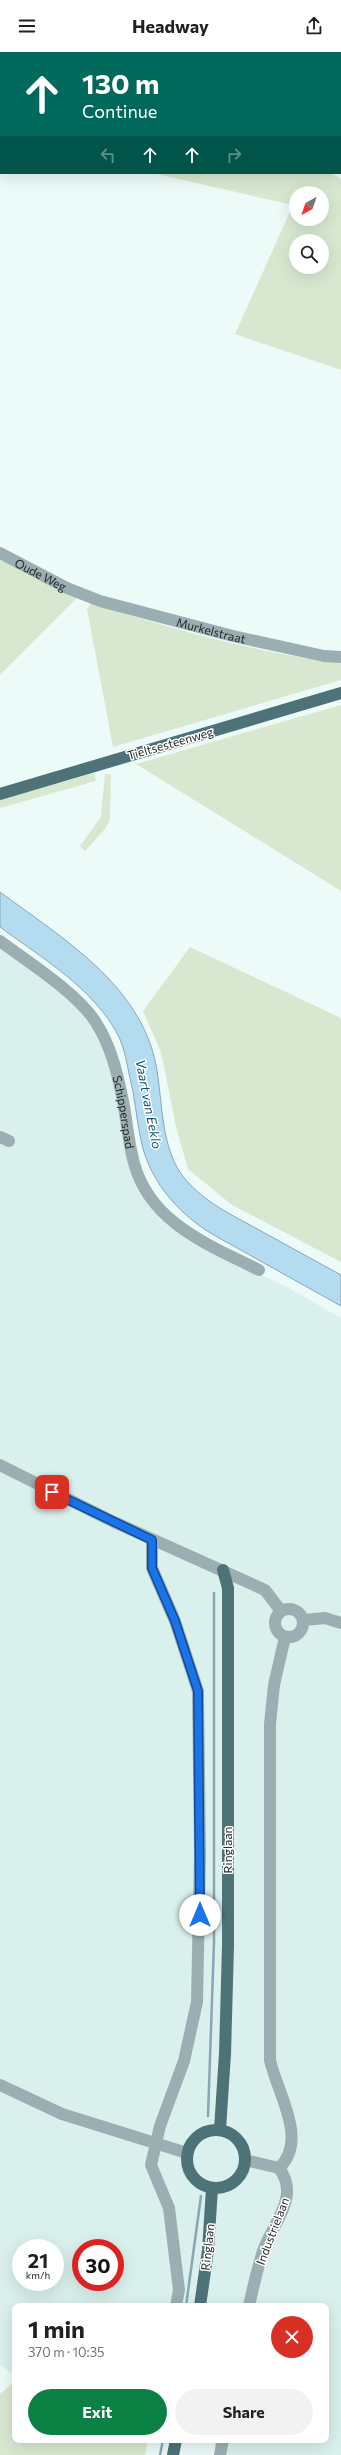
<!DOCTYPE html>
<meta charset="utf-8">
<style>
body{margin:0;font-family:Commissioner,sans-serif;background:#f2f2f2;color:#202124;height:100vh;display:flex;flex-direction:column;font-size:15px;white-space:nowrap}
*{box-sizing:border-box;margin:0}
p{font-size:13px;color:#757577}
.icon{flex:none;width:22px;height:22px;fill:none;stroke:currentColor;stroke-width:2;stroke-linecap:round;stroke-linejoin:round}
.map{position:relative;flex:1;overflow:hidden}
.side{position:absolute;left:12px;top:2251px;width:317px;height:140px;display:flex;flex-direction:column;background:#fff;border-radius:8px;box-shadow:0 4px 16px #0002}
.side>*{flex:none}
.guide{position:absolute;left:0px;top:0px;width:341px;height:122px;box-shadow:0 4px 16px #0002;background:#00695c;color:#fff;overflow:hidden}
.needle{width:26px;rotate:220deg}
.tools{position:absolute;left:289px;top:134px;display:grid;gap:8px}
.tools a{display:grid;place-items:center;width:40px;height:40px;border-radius:50%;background:#fff;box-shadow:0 4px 16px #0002;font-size:20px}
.speed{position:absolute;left:12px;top:2187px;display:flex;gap:8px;font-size:20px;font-weight:700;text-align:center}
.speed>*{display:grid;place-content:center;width:52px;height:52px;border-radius:50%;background:#fff;box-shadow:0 4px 16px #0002;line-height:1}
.speed small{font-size:10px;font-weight:400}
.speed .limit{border:6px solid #d22;background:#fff;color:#111}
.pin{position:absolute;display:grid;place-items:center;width:34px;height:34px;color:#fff;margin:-17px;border-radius:8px;box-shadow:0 2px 6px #0006}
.me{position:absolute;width:44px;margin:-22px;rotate:0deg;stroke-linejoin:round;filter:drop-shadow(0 0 3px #0008)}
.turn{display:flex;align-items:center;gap:14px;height:84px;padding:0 16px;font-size:18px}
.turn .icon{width:52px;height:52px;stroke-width:2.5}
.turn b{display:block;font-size:28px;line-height:34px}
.lanes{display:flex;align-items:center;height:38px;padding:0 16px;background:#0003;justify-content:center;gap:20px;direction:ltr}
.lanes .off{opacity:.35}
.round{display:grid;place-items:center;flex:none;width:42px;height:42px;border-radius:21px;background:#f2f2f2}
.summary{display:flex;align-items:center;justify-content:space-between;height:68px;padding:0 16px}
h1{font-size:24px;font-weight:700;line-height:30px}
.button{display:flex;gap:8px;margin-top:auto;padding:8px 16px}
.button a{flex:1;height:46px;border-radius:24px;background:#0b8043;color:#fff;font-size:16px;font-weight:700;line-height:46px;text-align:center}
.button a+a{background:#f2f2f2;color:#202124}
header{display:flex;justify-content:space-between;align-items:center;height:52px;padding:0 16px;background:#fff;font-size:18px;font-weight:700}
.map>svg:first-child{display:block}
</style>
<header><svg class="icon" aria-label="menu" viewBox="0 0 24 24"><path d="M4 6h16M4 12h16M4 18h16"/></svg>Headway<svg class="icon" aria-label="share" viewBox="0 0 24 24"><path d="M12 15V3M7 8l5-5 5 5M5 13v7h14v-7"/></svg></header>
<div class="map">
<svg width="341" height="2403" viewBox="0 0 341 2403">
<rect width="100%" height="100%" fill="#ecfbf8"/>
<path fill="#d9f0ec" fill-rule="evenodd" d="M0,893L74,951L88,966L105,999L147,1148L165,1171L194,1191L289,1236L341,1266V2403H223L214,2394L215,2388H326V2254H15V2323L0,2313ZM21,2196H55V2230H21ZM81,2196H115V2230H81Z"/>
<g fill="#d8e8d0" fill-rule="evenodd">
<path d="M152,121H329L341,126V318L235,282L293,153ZM296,141H322V167H296ZM296,189H322V215H296Z"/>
<path d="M0,508L77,546L0,623Z"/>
<path d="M91,551C172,577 257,601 341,611V628L113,695L87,557Z"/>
<path d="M341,653V839L136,712Z"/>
<path d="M94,721L96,729L0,756V748Z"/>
<path d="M105,722H111L110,767L105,777L85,799L80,794L101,765Z"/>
<path d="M190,895L341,966V1210L232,1153L188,1117L176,1075L161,1000L143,959Z"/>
<path d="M15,2329V2388H148L145,2403H0V2342Z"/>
</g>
<path fill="#b4dcf1" stroke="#89a6b5" d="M0,840C62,886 140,932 156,1013C163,1049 160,1097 185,1127C205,1151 234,1164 261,1179C288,1194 314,1208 341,1223V1254L212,1182C176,1160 147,1126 140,1083C136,1064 135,1045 130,1026C127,1013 125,998 119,985C95,937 42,906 0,875Z"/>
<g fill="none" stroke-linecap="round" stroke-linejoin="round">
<g stroke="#89a6b5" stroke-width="2.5">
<path d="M208,2064L214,1890V1541"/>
<path d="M186,2254L201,2144"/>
<path d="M160,2403L163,2388"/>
</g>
<g stroke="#9bafb2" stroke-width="12">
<path id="s1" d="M0,501L67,536L100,549L233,584L324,604L341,605"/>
<path id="s2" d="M0,889C28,910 76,940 95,969C112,995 118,1024 124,1054C127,1073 129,1093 134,1111C150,1171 209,1193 259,1218"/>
<path d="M0,1085L9,1089"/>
<path d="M0,1413L114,1470L265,1538L281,1559"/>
<path d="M152,1488V1516L175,1569L198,1639L200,1803L197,1950L184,2009L160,2074L151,2113L169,2156L179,2238L176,2254"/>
<circle cx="289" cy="1571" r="14"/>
<path d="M304,1568L325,1566L341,1571"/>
<path d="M0,2033L62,2062L187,2101"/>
<path d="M245,2108L279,2116C301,2145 272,2172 263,2199C257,2217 253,2236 249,2254"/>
<path d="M279,2116C309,2088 277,2041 270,2008V1672L274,1633L285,1585"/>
<path d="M220,2403L223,2388"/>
</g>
<g stroke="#4d7378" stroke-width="12">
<path d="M0,742L341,641"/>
<path d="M220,2077L225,2002L228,1894V1536L223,1518"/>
<circle cx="216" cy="2107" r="29"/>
<path d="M200,2254L208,2198L212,2136"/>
<path d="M173,2403L176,2388"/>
</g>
</g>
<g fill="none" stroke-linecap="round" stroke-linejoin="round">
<g stroke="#114b97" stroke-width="10">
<path id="route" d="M52,1440L152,1488V1516L175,1569L198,1639L200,1863"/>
</g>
<use href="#route" stroke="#1a73e8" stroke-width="7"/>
</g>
<g text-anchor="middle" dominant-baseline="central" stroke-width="3" stroke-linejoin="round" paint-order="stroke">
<g font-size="12" fill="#242928" stroke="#fff">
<text stroke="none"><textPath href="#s1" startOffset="46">Oude Weg</textPath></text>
<text stroke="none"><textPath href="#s1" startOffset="226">Murkelstraat</textPath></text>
<text transform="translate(170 691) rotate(-16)">Tieltsesteenweg</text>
<text stroke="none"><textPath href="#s2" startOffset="221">Schipperspad</textPath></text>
<text transform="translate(227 1798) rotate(-90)">Ringlaan</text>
<text transform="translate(272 2179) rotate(-69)">Industrielaan</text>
<text transform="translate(207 2195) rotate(-84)">Ringlaan</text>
</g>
<g font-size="13" font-style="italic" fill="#095470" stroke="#fff">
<text transform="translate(149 1052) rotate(79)">Vaart van Eeklo</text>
</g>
</g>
</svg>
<div class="tools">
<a><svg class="needle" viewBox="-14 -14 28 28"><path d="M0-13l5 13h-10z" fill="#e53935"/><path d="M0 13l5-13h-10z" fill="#757577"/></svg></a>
<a><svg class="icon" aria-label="search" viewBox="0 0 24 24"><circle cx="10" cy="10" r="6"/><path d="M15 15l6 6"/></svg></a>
</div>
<div class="speed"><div>21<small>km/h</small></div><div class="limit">30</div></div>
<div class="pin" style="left:52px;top:1440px;background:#d93025"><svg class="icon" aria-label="arrive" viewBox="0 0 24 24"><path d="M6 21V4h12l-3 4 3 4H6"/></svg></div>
<svg class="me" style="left:200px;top:1863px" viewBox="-20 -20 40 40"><circle r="19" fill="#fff"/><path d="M0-13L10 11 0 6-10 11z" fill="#1a73e8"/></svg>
<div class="guide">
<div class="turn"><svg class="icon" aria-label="ahead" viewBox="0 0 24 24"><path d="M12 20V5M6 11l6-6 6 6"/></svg><div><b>130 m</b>Continue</div></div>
<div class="lanes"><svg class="icon off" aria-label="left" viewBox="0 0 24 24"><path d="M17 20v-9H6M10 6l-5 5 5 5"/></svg><svg class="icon" aria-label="ahead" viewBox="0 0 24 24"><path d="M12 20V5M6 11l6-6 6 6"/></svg><svg class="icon" aria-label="ahead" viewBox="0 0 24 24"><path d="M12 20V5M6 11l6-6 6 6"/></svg><svg class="icon off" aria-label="right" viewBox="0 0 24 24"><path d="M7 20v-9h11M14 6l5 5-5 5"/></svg></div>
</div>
<section class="side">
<div class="summary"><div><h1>1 min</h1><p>370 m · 10:35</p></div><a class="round" style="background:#d93025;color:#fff"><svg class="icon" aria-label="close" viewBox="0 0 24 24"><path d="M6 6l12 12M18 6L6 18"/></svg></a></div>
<div class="button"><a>Exit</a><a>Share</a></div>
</section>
</div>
